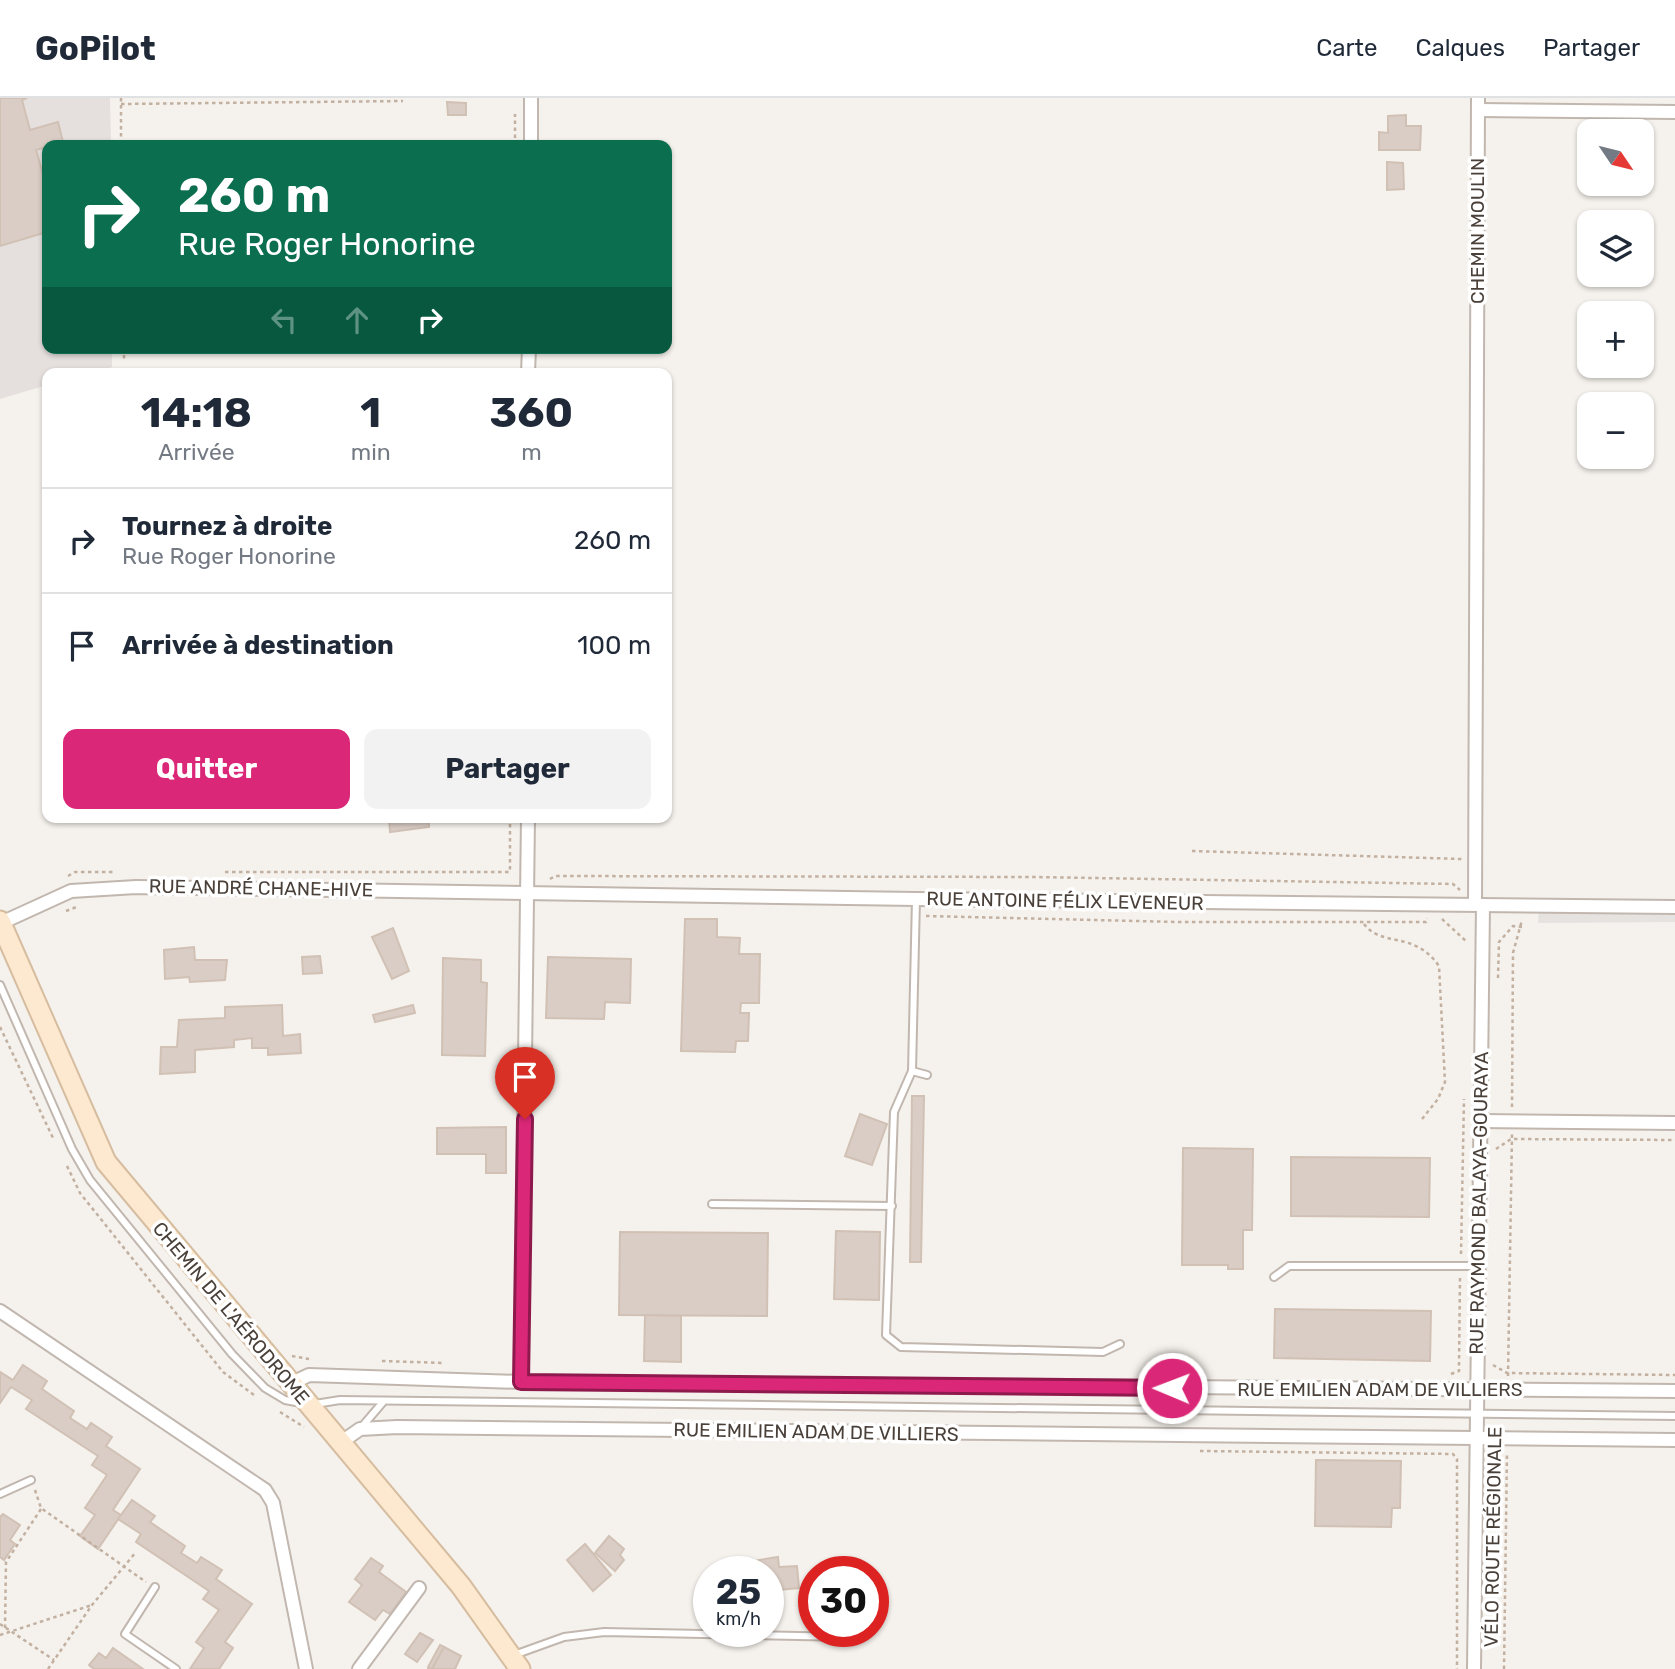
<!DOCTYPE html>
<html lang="fr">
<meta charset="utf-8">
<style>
body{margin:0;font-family:Rubik,sans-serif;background:#f2f2f3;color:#1f2937;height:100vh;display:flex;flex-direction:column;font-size:26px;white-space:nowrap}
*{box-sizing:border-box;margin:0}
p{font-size:23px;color:#747a83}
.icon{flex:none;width:38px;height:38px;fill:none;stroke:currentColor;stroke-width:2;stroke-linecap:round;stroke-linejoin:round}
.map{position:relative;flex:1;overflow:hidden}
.panel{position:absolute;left:42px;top:270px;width:630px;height:455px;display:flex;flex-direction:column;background:#fff;border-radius:14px;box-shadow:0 2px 5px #0004}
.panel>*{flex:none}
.top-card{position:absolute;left:42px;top:42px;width:630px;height:214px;border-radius:14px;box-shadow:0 2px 5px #0004;background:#0b6e4f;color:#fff;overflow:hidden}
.needle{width:46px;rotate:125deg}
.buttons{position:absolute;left:1577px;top:21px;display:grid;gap:14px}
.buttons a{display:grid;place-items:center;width:77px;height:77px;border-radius:14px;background:#fff;box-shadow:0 2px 5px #0004;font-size:35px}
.speed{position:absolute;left:693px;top:1458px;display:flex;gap:14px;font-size:35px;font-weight:700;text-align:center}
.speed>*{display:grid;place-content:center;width:91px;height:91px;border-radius:50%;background:#fff;box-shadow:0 2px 5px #0004;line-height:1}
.speed small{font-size:18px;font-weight:400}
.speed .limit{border:10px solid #d22;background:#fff;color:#111}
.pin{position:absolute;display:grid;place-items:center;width:60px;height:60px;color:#fff;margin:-72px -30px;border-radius:50% 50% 50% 0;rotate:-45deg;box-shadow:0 0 7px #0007}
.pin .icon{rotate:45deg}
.me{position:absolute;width:77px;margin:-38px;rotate:271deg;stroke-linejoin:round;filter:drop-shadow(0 0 5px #0008)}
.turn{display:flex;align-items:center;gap:24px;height:147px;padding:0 21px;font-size:32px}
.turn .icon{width:91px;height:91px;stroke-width:2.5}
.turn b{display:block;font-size:49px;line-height:60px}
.lanes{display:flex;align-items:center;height:66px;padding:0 21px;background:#0003;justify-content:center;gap:35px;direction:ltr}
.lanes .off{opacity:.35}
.eta{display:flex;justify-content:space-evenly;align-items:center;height:119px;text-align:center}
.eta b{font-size:42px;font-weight:700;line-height:49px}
.primary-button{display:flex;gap:14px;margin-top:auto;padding:14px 21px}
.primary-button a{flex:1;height:80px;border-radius:14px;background:#db2777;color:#fff;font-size:28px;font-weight:700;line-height:80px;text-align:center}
.primary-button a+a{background:#f2f2f3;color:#1f2937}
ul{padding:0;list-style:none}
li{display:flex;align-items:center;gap:21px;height:105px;padding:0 21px;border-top:2px solid #e0e1e3}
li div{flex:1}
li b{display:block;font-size:26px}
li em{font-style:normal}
header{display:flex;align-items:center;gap:42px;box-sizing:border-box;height:98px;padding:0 35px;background:#fff;border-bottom:2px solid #e0e1e3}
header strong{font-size:33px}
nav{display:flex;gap:38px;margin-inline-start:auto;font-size:24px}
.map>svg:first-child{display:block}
</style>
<header>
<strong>GoPilot</strong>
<nav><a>Carte</a><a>Calques</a><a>Partager</a></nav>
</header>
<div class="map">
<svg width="1675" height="1571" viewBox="0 0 1675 1571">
<rect width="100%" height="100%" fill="#f5f1ec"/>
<path fill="#e5e0dd" d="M0,0H110L111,47H47V250H112V269L92,275H47V287L0,301Z"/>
<path fill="#e5e2e0" d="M1539,808L1675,809V824L1538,825Z"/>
<g fill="#dacdc5" stroke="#d1c1b5" stroke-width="2">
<path d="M0,0H27L22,2L30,32L58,24L63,44L36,52L47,90V134L0,148Z"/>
<path d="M447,4L466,5V17H448Z"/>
<path d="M1406,17V28H1421L1420,52H1379V34L1388,35V18Z"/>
<path d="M1387,64L1403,65L1404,91L1387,92Z"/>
<path d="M389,719H428L429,729L390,734Z"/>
<path d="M685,821H717V839L740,840L739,856H760L759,905H741L740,915H749L748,943H736L735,954L681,953Z"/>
<path d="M393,830L409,873L392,881L372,839Z"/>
<path d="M194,849L195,862H227L225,882L190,884L189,879L165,881L164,852Z"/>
<path d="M320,858L322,875L303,876L302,859Z"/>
<path d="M548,859L631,861L630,905L605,904L604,921L546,920Z"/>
<path d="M443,860L481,862V884L487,885L485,958L442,957Z"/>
<path d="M282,907L283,938L300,936L301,955L268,957V950H252V940L234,942V949L195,952V974L160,976L161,949H177L179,922L225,920V909Z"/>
<path d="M413,907L415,915L375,924L373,917Z"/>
<path d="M912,998H924L921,1164H910Z"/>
<path d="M860,1016L887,1026L872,1067L845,1058Z"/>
<path d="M506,1029V1075H486V1056H437V1030Z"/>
<path d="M1183,1050L1253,1051L1252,1132H1243V1171H1228V1167H1182Z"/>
<path d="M1291,1059L1430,1060L1429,1119L1291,1118Z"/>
<path d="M836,1133L880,1134L879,1202L834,1201Z"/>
<path d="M620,1134L768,1135L767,1218L619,1217Z"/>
<path d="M1275,1211L1431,1213L1430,1263L1274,1260Z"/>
<path d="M645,1217L681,1218V1264L644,1263Z"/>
<path d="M23,1267L47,1283L42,1291L74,1313L70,1320L87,1331L91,1325L112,1339L106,1348L140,1371L113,1412L121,1417L98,1451L80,1438L95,1417L85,1410L107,1377L92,1367L98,1358L26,1311L32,1302L11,1289L0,1305V1274L13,1282Z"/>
<path d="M1316,1362L1401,1363L1400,1410H1392L1391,1429L1315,1428Z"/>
<path d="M132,1402L155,1418L150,1424L185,1448L181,1455L197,1465L201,1459L222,1472L216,1481L252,1506L225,1544L233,1550L219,1571H190L204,1550L196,1544L219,1512L203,1501L209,1493L136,1444L141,1436L118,1421Z"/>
<path d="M3,1416L20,1427L10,1442L15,1446L4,1462L0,1459V1419Z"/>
<path d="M609,1438L624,1451L620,1457L624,1462L615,1473L595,1455Z"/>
<path d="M585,1446L611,1477L593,1493L567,1462Z"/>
<path d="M778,1459L779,1469L797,1468L799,1490L768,1493V1474H755L753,1463Z"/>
<path d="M371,1460L383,1468L379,1474L406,1494L390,1516L383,1512L375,1522L349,1504L362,1487L355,1481Z"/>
<path d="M420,1535L433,1542L417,1564L405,1556Z"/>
<path d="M440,1547L444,1549L432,1571L428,1569Z"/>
<path d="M444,1549L461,1558L455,1571H427H432Z"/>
<path d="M113,1550L143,1571H94L89,1567L99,1555L106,1560Z"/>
</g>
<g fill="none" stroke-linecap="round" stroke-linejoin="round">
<g stroke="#c1b7af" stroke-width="10">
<g id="lane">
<path d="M0,887L72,1051L90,1082L232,1256L265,1290L285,1302L301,1305"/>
<path d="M912,973L916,801"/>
<path d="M927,977L912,973L894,1014L886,1237L901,1249L1103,1254L1120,1246"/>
<path d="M712,1106L892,1108"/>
<path d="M1274,1179L1289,1168H1477"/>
<path d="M315,1306L340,1302L1675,1318"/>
<path d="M360,1331L383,1304"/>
<path d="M0,1396L31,1382"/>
<path d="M155,1489L125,1536L176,1571"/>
<path d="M514,1557L564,1539L604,1534L846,1539"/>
</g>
</g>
<g stroke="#c1b7af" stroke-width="16">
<g id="street">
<path d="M1478,12L1675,14"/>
<path d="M531,47V0"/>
<path d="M528,275L529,250"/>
<path d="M1475,806L1478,0"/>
<path d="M1,825L71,793L136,789L916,801L1675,809"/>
<path d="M1481,1023L1675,1025"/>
<path d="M0,1213L265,1392L273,1405L306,1571"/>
<path d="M521,1284L528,719"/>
<path d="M290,1286L309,1277L521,1284L1675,1293"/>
<path d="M340,1345L360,1331L397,1329L1675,1342"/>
<path d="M359,1571L419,1490"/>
<path d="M1474,1571L1483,807"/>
</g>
</g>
<g stroke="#d6bda0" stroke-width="23">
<path id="secondary" d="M0,823L106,1064L461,1488L520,1571"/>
</g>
<g stroke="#c2b0a0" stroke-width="2.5" stroke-dasharray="3.5 3.5" stroke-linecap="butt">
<path d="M121,0V47"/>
<path d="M121,6L403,3"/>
<path d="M515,47V16"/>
<path d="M124,250V264"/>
<path d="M510,719V772"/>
<path d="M1192,753L1462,761"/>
<path d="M225,774H510"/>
<path d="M68,778L75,774H113"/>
<path d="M550,781L555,778L1034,779L1453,786L1460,792"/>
<path d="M66,813L79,808"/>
<path d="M926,818L1178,824H1426L1427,820"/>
<path d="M1442,821L1467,844"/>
<path d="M1364,826C1382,850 1414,832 1439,868L1445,984L1438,1001L1422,1021"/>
<path d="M1498,880L1499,844L1513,828L1522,829"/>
<path d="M0,929L53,1040"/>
<path d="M1512,1009L1513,855L1522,822"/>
<path d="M1496,1051L1511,1041L1675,1042"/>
<path d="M67,1068L80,1095L223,1274L254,1297"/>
<path d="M1461,1156L1464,1001"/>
<path d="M292,1258L309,1261"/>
<path d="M382,1263L445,1265"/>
<path d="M1493,1267L1507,1275L1675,1277"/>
<path d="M1451,1276L1459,1273V1267L1460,1180"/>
<path d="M1508,1278L1512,1036"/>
<path d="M280,1314L304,1329"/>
<path d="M1200,1353L1453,1356L1457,1361V1571"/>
<path d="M35,1392L41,1410L146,1484"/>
<path d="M0,1526L54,1562"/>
<path d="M5,1530L6,1464L41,1411"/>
<path d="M0,1537L92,1507"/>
<path d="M48,1571L92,1507L136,1454"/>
<path d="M1504,1571L1507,1354"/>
</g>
<use href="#lane" stroke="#fff" stroke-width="6"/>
<use href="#street" stroke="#fff" stroke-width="12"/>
<use href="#secondary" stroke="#fde9cf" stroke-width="19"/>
</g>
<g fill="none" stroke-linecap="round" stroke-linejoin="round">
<g stroke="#8e194d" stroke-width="18">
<path id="route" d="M525,1021L521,1284L1172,1290"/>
</g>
<use href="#route" stroke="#db2777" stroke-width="12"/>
</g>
<g text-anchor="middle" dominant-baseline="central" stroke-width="7" stroke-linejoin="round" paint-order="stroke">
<g font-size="19" fill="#4a403a" stroke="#fff">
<text transform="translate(1477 133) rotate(-90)">CHEMIN MOULIN</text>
<text transform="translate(261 790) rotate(1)">RUE ANDRÉ CHANE-HIVE</text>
<text transform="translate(1065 803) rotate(1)">RUE ANTOINE FÉLIX LEVENEUR</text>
<text transform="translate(1479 1105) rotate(-89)">RUE RAYMOND BALAYA-GOURAYA</text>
<text transform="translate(231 1215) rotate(50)">CHEMIN DE L'AÉRODROME</text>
<text x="1380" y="1291">RUE EMILIEN ADAM DE VILLIERS</text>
<text transform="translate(816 1334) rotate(1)">RUE EMILIEN ADAM DE VILLIERS</text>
<text transform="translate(1493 1439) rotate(-89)">VÉLO ROUTE RÉGIONALE</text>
</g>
</g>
</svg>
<div class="buttons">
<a><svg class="needle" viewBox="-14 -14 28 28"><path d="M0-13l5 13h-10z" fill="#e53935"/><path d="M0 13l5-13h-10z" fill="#747a83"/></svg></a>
<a><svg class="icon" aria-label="layers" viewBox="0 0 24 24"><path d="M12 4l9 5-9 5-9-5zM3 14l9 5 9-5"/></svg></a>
<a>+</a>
<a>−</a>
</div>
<div class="speed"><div>25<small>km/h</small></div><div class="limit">30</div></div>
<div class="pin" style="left:525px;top:1021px;background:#d93025"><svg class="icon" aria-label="arrive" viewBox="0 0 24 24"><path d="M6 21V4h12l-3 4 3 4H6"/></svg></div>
<svg class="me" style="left:1172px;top:1290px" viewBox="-20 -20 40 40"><circle r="17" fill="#db2777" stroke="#fff" stroke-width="3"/><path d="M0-11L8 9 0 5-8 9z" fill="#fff"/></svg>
<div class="top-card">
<div class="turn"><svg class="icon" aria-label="right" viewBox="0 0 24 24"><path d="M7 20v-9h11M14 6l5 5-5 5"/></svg><div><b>260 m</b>Rue Roger Honorine</div></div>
<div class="lanes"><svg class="icon off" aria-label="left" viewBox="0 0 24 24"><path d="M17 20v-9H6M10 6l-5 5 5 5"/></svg><svg class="icon off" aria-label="ahead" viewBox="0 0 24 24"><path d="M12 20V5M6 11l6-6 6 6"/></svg><svg class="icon" aria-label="right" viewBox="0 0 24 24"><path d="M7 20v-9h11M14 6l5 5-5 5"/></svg></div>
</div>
<section class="panel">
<div class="eta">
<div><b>14:18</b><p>Arrivée</p></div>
<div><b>1</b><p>min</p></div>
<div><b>360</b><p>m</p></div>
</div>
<ul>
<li><svg class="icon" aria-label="right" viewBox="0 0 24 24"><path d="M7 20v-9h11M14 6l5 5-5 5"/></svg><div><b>Tournez à droite</b><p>Rue Roger Honorine</p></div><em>260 m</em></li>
<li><svg class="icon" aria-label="arrive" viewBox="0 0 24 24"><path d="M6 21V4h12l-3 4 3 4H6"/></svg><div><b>Arrivée à destination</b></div><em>100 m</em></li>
</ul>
<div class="primary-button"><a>Quitter</a><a>Partager</a></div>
</section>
</div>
